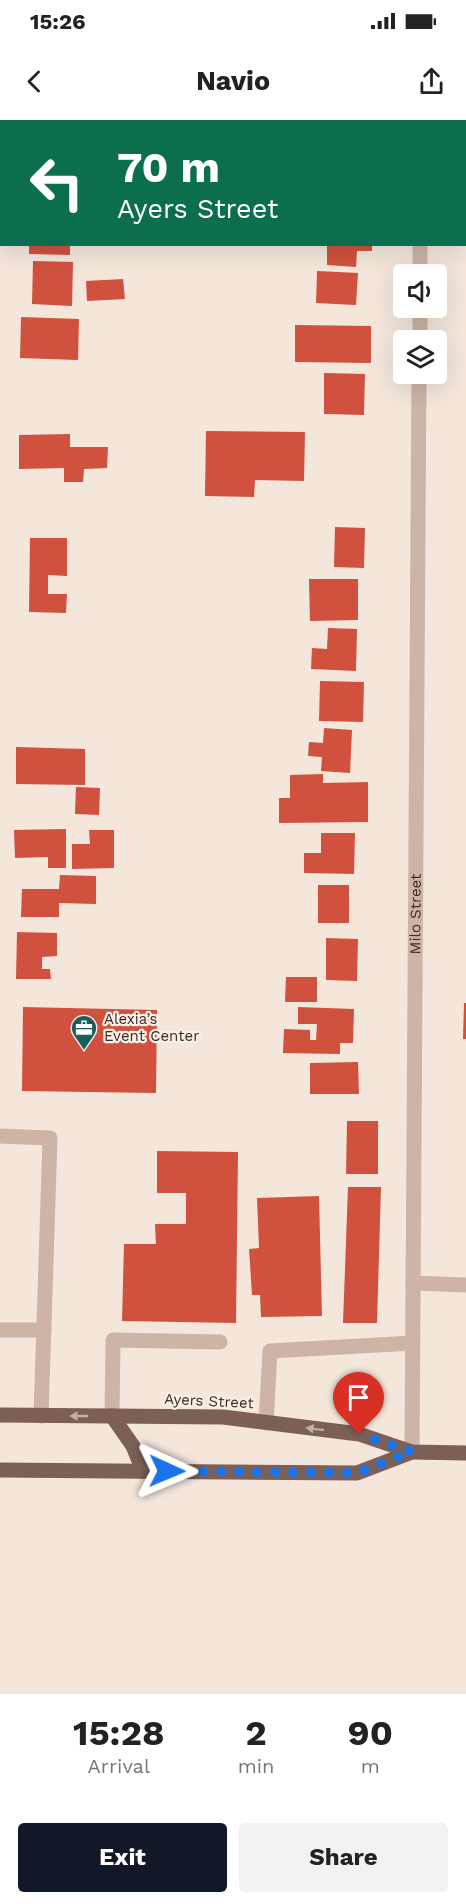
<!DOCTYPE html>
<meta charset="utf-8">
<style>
body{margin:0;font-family:"Work Sans",sans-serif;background:#f2f2f2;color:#222;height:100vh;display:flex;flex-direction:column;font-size:22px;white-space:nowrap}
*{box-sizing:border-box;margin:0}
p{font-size:20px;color:#767676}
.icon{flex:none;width:33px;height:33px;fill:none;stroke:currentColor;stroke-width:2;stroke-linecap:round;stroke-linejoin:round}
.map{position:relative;height:1574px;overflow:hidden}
.panel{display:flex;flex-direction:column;background:#fff;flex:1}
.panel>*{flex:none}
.guide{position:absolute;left:0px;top:0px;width:466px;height:126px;box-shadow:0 6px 24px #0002;background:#0b6e4f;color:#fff;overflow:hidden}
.tools{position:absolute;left:393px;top:144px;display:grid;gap:12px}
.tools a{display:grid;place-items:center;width:54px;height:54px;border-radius:6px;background:#fff;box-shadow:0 6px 24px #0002;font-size:30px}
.pin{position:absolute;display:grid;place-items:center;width:51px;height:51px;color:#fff;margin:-62px -26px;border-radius:50% 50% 50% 0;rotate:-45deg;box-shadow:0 0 6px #0007}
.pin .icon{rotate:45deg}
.me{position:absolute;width:66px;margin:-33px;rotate:91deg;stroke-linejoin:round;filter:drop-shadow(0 0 4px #0008)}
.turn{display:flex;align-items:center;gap:21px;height:126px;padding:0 18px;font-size:27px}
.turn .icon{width:78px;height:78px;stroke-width:2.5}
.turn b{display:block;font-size:42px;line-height:51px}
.eta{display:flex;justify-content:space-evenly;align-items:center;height:102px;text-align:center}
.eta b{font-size:36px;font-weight:700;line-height:42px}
.button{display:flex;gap:12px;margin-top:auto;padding:12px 18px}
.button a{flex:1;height:69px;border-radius:6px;background:#111827;color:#fff;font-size:24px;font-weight:700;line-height:69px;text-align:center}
.button a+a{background:#f2f2f2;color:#222}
.status{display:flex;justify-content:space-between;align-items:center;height:42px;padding:0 30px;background:#fff;direction:ltr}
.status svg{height:16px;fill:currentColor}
header{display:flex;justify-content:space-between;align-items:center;height:78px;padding:0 18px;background:#fff;font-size:27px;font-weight:700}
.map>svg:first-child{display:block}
</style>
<div class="status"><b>15:26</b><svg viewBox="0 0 49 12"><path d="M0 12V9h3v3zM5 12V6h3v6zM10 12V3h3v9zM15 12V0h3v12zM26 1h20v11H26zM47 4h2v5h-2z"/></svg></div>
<header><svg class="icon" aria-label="back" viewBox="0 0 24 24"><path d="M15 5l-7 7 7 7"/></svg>Navio<svg class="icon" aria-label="share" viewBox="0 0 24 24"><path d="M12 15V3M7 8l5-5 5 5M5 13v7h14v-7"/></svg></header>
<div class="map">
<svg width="466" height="1574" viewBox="0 0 466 1574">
<rect width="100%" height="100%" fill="#f4e6db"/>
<g fill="#cf513e">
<path d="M29,124H70V135L29,134Z"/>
<path d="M327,124H372V131H357L356,147L327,145Z"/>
<path d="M33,141L73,142L72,186L32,184Z"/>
<path d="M317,151L358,153L356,185L316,183Z"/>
<path d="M123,159L125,179L87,181L86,161Z"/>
<path d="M21,197L79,199L78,240L20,238Z"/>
<path d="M295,205L371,206V243L295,242Z"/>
<path d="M324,253L365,254L364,295L324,294Z"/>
<path d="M206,311L305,312L304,361L255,360L254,377L205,376Z"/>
<path d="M70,314V327H108L107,348L84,349L83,362H64V348L19,349V315Z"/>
<path d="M335,407L365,408L364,448L334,447Z"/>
<path d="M30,418H67V456L48,455V474H67L66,493L29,492Z"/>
<path d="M309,459H358V500L310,501Z"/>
<path d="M328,508L357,509L356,551L311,549L312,528L327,529Z"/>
<path d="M320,561L364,562L363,602L319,601Z"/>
<path d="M324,608L352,610L350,653L321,651L322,637L308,636L309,622L323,623Z"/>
<path d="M16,627L85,629V665L16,664Z"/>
<path d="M323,654V663L368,662V702L279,703V678H290V655Z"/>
<path d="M76,667L100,668L99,695L75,694Z"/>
<path d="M66,709V748H48V737L15,738L14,710Z"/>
<path d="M89,710H114V748L72,749V724H90Z"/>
<path d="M321,713H355L354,754L304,753V733H321Z"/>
<path d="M60,755L96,756V784L59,783V797H21L22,769H59Z"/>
<rect x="318" y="765" width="31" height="38"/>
<path d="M17,812L57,813V836L42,837V849H50L51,859H16Z"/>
<path d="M326,818L358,819L357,861L326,860Z"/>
<path d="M286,857H317V882H285Z"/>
<path d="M464,883H466V919H463Z"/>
<path d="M23,887L157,890L156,973L22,971Z"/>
<path d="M298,887L354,889L353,923H340V934L283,933L284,909L310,910V920H316L317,904H298Z"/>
<path d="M358,942L359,974H310V943Z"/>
<path d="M347,1001H378V1054H346Z"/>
<path d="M157,1031L238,1032L236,1203L122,1201L124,1124H156L155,1104H186V1073H157Z"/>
<path d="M348,1067H381L377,1203H343Z"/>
<path d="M319,1076L322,1196L261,1197L260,1175H252L249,1129L259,1128L257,1078Z"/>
</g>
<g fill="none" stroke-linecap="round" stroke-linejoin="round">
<g stroke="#cdb4a6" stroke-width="15">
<path d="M421,2V0"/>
<path d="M420,154V124"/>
<path d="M420,220V188"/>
<path d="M0,1016L50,1018L41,1296"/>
<path d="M413,1163L466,1165"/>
<path d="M0,1210H44"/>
<path d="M112,1296L113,1220L220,1222"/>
<path d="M266,1303L270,1231L413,1223"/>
<path id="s1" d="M412,1332L419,254"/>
</g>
<g stroke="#7c6057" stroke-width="15">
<path d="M0,1295L223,1297L359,1314L412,1332L466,1333"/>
<path d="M112,1296L133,1326L143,1351"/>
<path d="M0,1350L357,1353L412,1332"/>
</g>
</g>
<defs><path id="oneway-solid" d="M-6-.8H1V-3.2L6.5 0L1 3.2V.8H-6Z" transform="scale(1.5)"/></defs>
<g fill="#c2afa7">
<use href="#oneway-solid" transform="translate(79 1296) rotate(-180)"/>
<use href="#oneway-solid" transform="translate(315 1309) rotate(-173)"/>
</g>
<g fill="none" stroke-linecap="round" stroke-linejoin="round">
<path stroke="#1a73e8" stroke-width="10" stroke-dasharray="0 18" d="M167,1351L357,1353L412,1332L359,1314"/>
</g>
<defs>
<g id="office-pin" transform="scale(1.35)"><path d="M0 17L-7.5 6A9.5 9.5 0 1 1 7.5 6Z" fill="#195e5b" stroke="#fbf0e8"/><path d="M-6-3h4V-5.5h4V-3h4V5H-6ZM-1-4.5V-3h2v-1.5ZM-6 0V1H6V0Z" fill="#fff"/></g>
</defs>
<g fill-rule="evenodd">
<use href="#office-pin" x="84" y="908"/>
</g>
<g text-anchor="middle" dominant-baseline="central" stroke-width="4.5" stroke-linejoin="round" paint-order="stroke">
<g font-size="15" fill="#392b27" stroke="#fbf0e8">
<text stroke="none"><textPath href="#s1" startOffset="538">Milo Street</textPath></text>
<text transform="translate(209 1281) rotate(3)">Ayers Street</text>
</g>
<g font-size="15" fill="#392b27" stroke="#fbf0e8" text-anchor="start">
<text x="104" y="899">Alexia’s<tspan x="104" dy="17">Event Center</tspan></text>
</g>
</g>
</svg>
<div class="tools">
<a><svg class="icon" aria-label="sound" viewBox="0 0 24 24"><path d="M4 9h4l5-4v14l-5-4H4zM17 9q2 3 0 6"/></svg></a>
<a><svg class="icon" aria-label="layers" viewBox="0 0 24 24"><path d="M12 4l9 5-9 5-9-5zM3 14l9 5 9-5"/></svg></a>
</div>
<div class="pin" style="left:359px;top:1314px;background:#d93025"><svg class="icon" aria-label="arrive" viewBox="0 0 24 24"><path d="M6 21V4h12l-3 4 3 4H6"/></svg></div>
<svg class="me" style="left:167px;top:1351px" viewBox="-20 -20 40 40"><path d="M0-17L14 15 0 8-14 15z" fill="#1a73e8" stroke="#fff" stroke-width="4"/></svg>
<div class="guide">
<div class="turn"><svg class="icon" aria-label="left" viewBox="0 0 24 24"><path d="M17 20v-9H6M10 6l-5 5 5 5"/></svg><div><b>70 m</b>Ayers Street</div></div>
</div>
</div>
<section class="panel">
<div class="eta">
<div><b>15:28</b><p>Arrival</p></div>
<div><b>2</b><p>min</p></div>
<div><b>90</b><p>m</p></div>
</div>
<div class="button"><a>Exit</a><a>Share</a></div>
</section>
